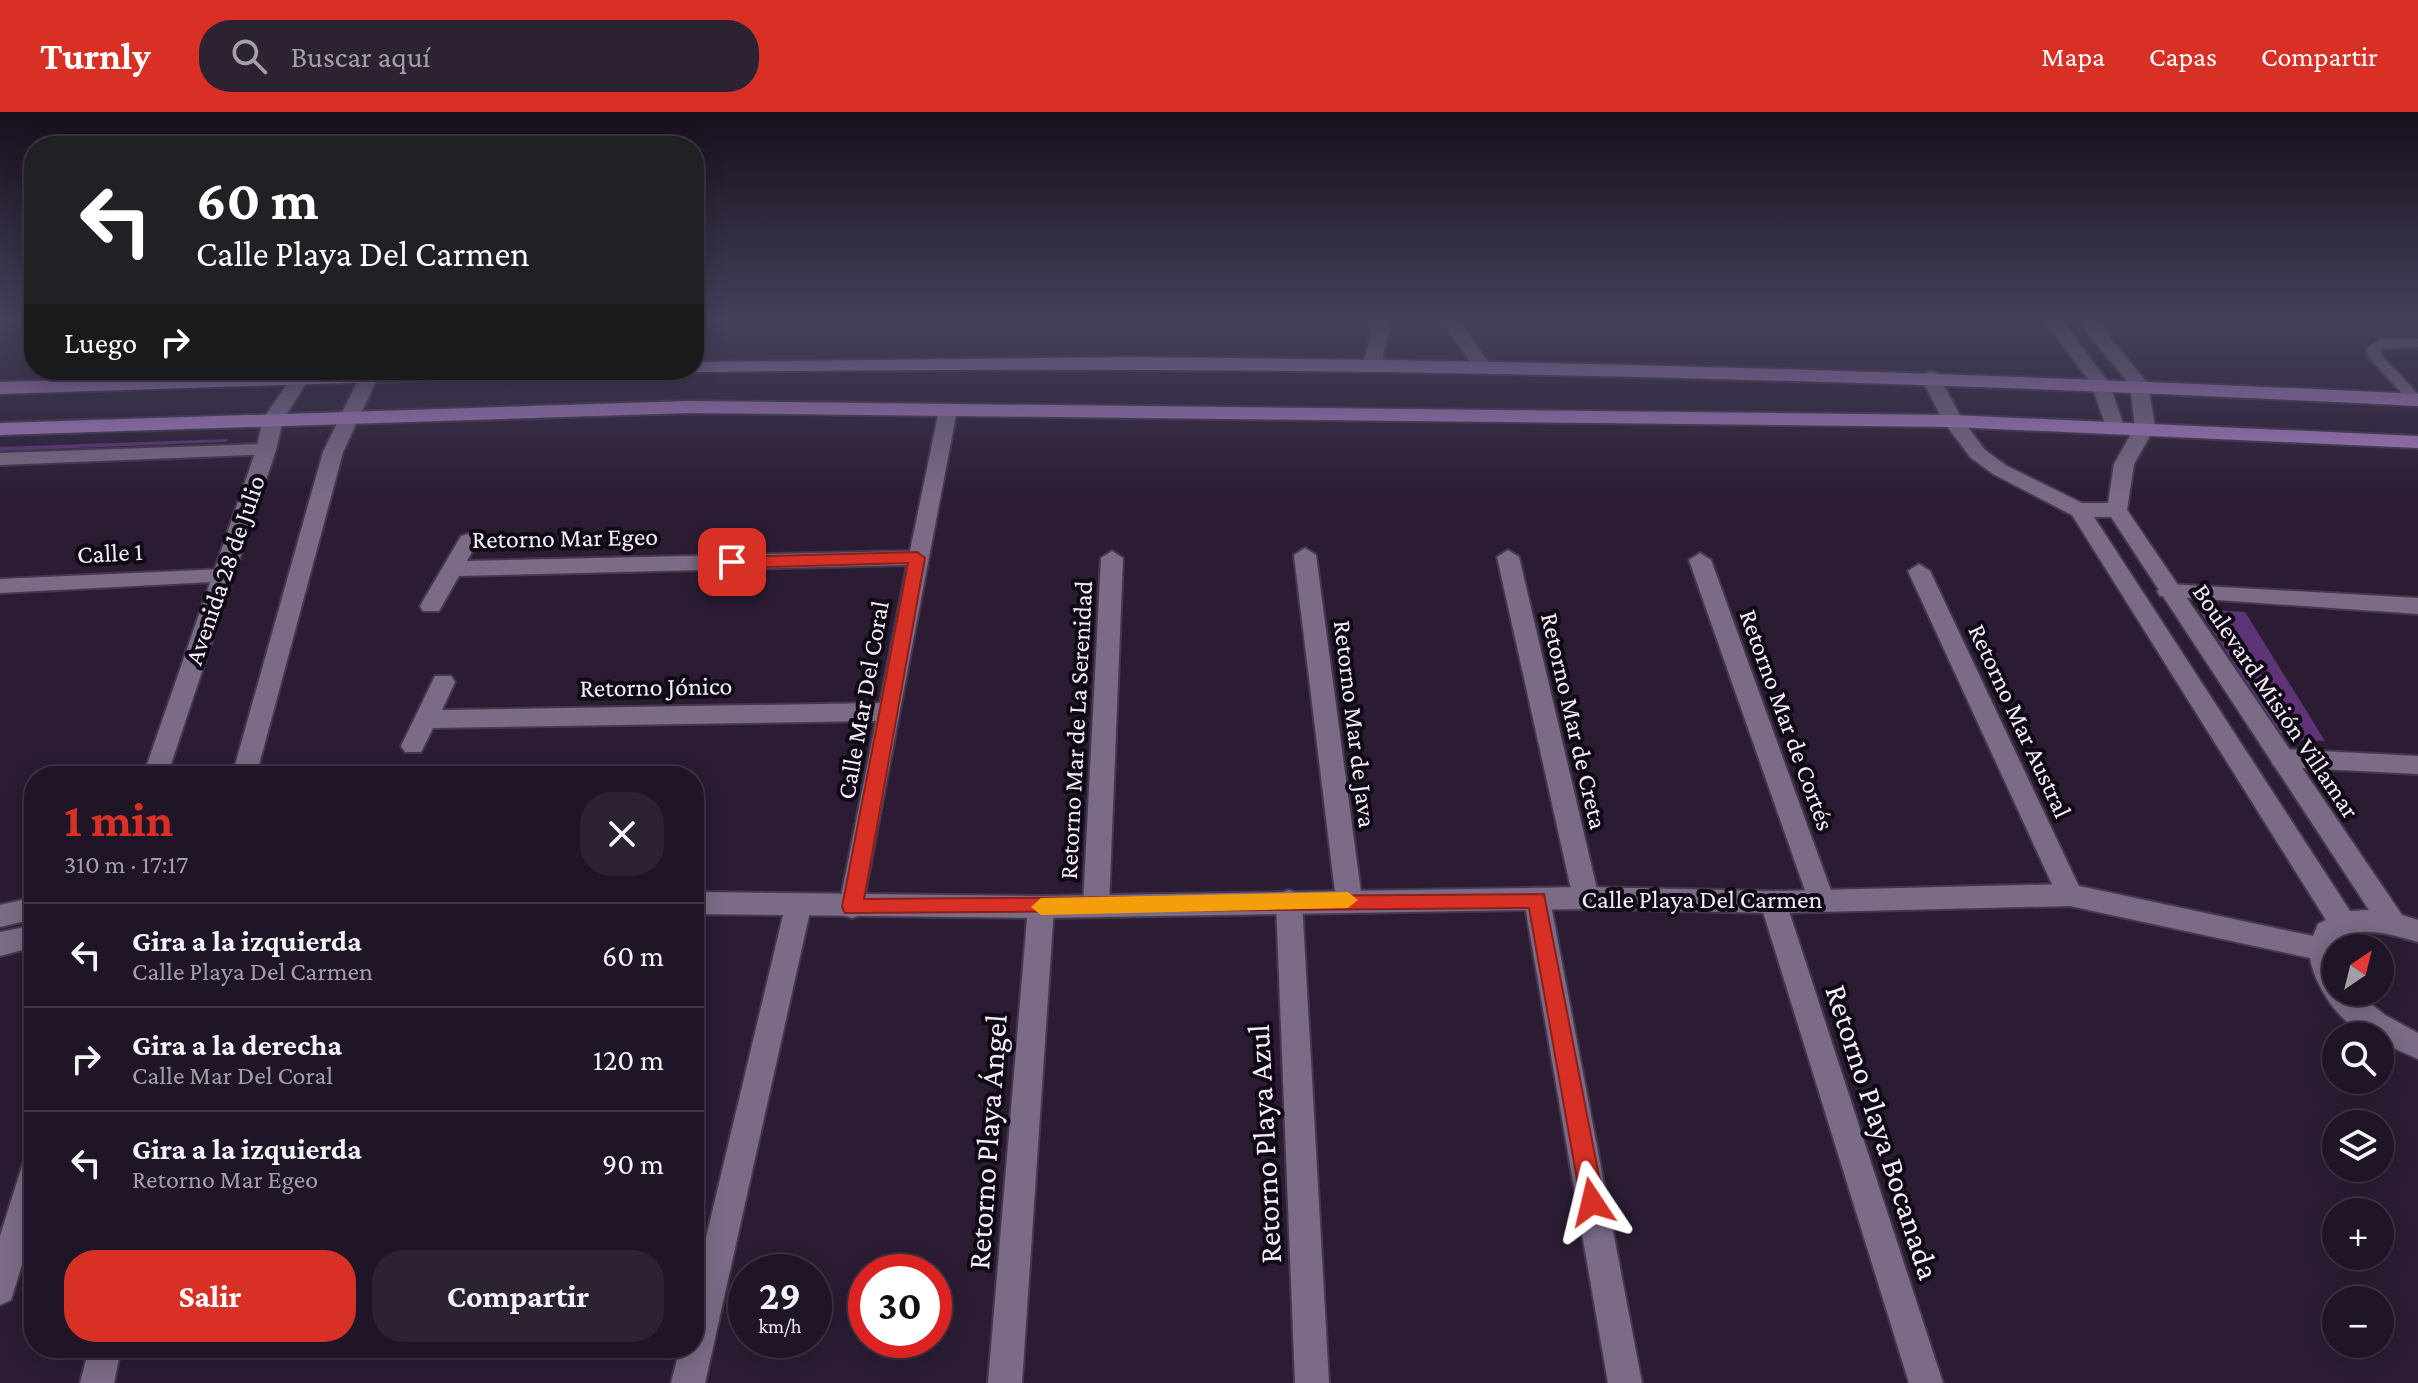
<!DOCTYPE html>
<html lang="es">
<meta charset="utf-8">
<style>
body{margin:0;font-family:"Crimson Pro",serif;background:#2d2232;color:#f1f3f6;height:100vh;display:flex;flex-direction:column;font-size:30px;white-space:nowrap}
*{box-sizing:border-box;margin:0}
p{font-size:26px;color:#a29fa7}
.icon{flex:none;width:44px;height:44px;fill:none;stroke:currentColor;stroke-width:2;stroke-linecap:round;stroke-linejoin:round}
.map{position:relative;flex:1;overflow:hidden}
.side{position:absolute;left:24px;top:654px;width:680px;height:592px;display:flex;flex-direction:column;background:#201526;border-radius:32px;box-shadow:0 4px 20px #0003,0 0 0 2px #3d3443}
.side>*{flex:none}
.top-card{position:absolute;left:24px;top:24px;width:680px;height:244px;border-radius:32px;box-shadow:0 4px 20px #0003,0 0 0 2px #3d3443;background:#202124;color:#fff;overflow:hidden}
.needle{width:52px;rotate:35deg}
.tools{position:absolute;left:2322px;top:822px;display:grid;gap:16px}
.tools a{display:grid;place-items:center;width:72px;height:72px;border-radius:50%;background:#201526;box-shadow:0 4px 20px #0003,0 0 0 2px #3d3443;font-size:40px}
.speed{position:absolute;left:728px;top:1142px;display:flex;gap:16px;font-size:40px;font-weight:700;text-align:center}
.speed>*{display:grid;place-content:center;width:104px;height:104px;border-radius:50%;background:#201526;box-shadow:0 4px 20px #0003,0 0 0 2px #3d3443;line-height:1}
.speed small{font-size:20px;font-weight:400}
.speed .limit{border:12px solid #d22;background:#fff;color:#111}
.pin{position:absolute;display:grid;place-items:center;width:68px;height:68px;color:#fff;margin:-34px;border-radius:16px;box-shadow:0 4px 12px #0006}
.me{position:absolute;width:88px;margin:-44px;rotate:350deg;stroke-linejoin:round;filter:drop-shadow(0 0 6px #0008)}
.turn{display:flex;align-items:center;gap:28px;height:168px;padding:0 40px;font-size:36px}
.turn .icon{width:104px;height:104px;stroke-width:2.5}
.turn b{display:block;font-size:56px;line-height:68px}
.then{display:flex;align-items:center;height:76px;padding:0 40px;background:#0003;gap:16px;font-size:30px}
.round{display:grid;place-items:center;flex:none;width:84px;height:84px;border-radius:32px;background:#2d2232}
.head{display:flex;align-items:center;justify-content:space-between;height:136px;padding:0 40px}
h1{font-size:48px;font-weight:700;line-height:60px;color:#d93025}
.primary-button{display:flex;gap:16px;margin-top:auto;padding:16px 40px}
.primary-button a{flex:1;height:92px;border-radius:32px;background:#d93025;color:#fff;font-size:32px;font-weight:700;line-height:92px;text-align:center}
.primary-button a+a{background:#2d2232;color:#f1f3f6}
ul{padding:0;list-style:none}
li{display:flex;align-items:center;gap:24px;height:104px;padding:0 40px;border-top:2px solid #3d3443}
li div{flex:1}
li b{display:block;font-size:30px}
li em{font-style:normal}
header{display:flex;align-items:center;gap:48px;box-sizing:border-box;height:112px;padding:0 40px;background:#d93025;color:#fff}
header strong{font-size:38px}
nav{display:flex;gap:44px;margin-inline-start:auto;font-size:28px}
.search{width:560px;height:72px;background:#2d2232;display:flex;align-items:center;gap:20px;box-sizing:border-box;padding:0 28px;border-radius:32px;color:#a29fa7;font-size:30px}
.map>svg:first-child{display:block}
</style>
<header>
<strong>Turnly</strong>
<div class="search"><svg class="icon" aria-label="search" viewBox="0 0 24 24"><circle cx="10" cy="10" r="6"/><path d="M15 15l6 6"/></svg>Buscar aquí</div>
<nav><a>Mapa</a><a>Capas</a><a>Compartir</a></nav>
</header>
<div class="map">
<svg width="2418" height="1271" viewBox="0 0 2418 1271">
<rect width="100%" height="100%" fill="#2b1c33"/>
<g fill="#5f3378">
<path d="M228,327L226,330L0,339V335Z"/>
<path d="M2198,497L2245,500L2325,629L2293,628L2279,620Z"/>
</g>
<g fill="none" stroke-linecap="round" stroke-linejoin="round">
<g stroke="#44384c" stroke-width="4">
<path id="service" d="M2380,227H2418V235L2380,237L2382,244L2418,282V292L2411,291L2368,245L2366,236Z"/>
</g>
<g stroke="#44384c" stroke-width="4">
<g id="minor">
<path d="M1374,207H1392L1381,254L1372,259L1363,254Z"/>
<path d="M1439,207H1457L1492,255L1489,259H1477Z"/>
<path d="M948,292L957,298L861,803L852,806L843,803L839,795L876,609L433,616L421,640H405L401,634L435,564H451L455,570L442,598L880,591L907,453L459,464L439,499H423L420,494L461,424L468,422L478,429L467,449L910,439L939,298Z"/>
<path d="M266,332L273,334L276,338L273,342L0,353V341Z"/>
<path d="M1305,436L1316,443L1362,788L1358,796L1349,799L1340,796L1336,788L1294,443Z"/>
<path d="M1508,438L1519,445L1599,786L1595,794L1586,797L1577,794L1573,786L1497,445Z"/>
<path d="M1112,439L1123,446L1109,793L1105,801L1096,804L1087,801L1083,793L1101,446Z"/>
<path d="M1700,441L1711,448L1834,787L1830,795L1821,798L1812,795L1808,787L1689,448Z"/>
<path d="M1919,452L1930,459L2083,783L2079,791L2070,794L2061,791L2057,783L1908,459Z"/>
<path d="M223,457L231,459L234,464L231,469L0,481V467Z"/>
<path d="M2168,472L2418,486V502L2160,484L2157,479Z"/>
<path d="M2282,637L2418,644V662L2282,655L2273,653L2270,646L2273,639Z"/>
<path d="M1537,777L1546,780L1550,788L1642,1271H1608L1524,788L1528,780Z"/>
<path d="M1289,778L1298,781L1302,789L1329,1271H1295L1276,789L1280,781Z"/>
<path d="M1773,779L1782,782L1786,790L1943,1271H1909L1760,790L1764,782Z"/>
<path d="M798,784L807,787L811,795L705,1271H671L680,1236H694V1176L785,795L789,787Z"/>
<path d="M1041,784L1050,787L1054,795L1022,1271H988L1028,795L1032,787Z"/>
</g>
</g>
<g stroke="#44384c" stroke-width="4">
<g id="tertiary">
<path d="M2043,207H2061L2109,271L2124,314L2121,318H2107L2091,271Z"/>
<path d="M2076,207H2095L2148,272L2155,315L2134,352L2127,398L2402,803L2418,808V830C2396,824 2351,809 2335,833L2336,880H2356L2385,903L2418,921V947L2380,930V924C2346,924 2315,876 2310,846L2070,794L1773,801L1586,797L1041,806L694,802V780L1041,784L1586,775L1773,779L2070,772L2313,824L2318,812L2326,808L2072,403L1993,362L1971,346L1943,309L1921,265L1930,259L1937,261L1962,307L1985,338L2007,354L2082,391H2108L2114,352L2135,315L2130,273ZM2094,405H2111L2369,798L2350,799Z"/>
<path d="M34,785V807L0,815V793Z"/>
<path d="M34,813V835L0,844V820Z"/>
</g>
</g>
<g stroke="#44384c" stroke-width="4">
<g id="secondary">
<path d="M297,258H315L283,307L276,338L167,664H143L256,338L263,307Z"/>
<path d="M363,258H381L343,340L256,664H232L323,340Z"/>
<path d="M34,1046V1114L11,1188L0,1193V1124L23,1051Z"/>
<path d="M89,1236H121L114,1271H80Z"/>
</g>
</g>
<g stroke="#44384c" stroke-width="4">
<g id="primary">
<path d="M1125,245C1556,248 1987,261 2418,282V294C1843,265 1269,252 694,260L687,258H694V250Z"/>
<path d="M390,258H572L563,264L0,282V270Z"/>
<path d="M689,289L1953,303L2418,324V336L1953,315L689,301L0,323V311Z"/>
</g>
</g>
<use href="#service" fill="#7c6b87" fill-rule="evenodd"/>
<use href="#minor" fill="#7c6b87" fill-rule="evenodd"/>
<use href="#tertiary" fill="#7c6b87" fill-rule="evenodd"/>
<use href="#secondary" fill="#7c6b87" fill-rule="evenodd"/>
<use href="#primary" fill="#a77ec1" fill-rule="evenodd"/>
</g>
<linearGradient id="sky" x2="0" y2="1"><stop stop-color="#180f1c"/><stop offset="0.54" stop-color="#44405b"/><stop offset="1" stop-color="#44405b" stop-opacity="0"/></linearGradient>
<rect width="2418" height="385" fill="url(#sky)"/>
<path fill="#d93025" stroke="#8d1f18" stroke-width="2" d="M917,440L925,446L864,787L1544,782L1604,1090L1600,1098L1592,1101L1584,1098L1581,1090L1529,796L845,801L842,795L908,451L732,456L724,450L732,445Z"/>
<path fill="#f59e0b" d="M1348,780L1358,788L1348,796L1041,803L1031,795L1041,786Z"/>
<g text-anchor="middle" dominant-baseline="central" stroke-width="8" stroke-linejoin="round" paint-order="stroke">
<g font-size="26" fill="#f4ebfb" stroke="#100a14">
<text transform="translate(565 426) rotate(-1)">Retorno Mar Egeo</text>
<text transform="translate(110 441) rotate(-3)">Calle 1</text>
<text transform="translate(225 458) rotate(-71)">Avenida 28 de Julio</text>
<text transform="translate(656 575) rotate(-1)">Retorno Jónico</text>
<text transform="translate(863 588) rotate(-80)">Calle Mar Del Coral</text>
<text transform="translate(2276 589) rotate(56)">Boulevard Misión Villamar</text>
<text transform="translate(1787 608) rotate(70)">Retorno Mar de Cortés</text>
<text transform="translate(1574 609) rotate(77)">Retorno Mar de Creta</text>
<text transform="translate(2020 609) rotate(65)">Retorno Mar Austral</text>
<text transform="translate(1355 612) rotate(83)">Retorno Mar de Java</text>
<text transform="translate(1076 618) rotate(-87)">Retorno Mar de La Serenidad</text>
<text x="1702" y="787">Calle Playa Del Carmen</text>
</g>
<g font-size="32" fill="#f4ebfb" stroke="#100a14">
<text transform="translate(1883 1020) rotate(72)">Retorno Playa Bocanada</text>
<text transform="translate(987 1030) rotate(-86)">Retorno Playa Ángel</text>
<text transform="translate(1264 1032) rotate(-93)">Retorno Playa Azul</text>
</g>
</g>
</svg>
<div class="tools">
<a><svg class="needle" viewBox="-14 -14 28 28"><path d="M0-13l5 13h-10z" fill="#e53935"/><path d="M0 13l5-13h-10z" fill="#a29fa7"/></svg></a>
<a><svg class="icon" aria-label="search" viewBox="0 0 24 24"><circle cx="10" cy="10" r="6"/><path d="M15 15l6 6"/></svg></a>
<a><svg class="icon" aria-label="layers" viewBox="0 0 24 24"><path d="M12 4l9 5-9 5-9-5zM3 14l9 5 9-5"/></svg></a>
<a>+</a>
<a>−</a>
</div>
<div class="speed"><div>29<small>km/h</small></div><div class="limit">30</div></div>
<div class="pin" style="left:732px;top:450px;background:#d93025"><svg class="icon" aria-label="arrive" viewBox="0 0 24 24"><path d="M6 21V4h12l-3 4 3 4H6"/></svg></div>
<svg class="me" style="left:1592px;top:1090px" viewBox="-20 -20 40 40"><path d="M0-17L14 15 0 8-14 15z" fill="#d93025" stroke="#fff" stroke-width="4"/></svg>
<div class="top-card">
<div class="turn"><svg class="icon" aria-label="left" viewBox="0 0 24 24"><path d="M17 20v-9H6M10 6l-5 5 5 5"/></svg><div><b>60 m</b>Calle Playa Del Carmen</div></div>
<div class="then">Luego<svg class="icon" aria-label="right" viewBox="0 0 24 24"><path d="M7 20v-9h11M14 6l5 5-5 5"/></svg></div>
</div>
<section class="side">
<div class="head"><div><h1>1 min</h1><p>310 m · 17:17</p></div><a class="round"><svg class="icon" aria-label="close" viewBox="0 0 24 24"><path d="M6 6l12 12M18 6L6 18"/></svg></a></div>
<ul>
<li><svg class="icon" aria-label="left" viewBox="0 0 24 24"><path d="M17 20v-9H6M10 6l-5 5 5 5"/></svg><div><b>Gira a la izquierda</b><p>Calle Playa Del Carmen</p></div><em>60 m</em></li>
<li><svg class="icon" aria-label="right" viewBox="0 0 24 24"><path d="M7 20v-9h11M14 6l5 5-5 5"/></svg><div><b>Gira a la derecha</b><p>Calle Mar Del Coral</p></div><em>120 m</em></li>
<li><svg class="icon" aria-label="left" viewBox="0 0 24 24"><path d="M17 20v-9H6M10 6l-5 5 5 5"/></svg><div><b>Gira a la izquierda</b><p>Retorno Mar Egeo</p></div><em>90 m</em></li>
</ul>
<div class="primary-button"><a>Salir</a><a>Compartir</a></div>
</section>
</div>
